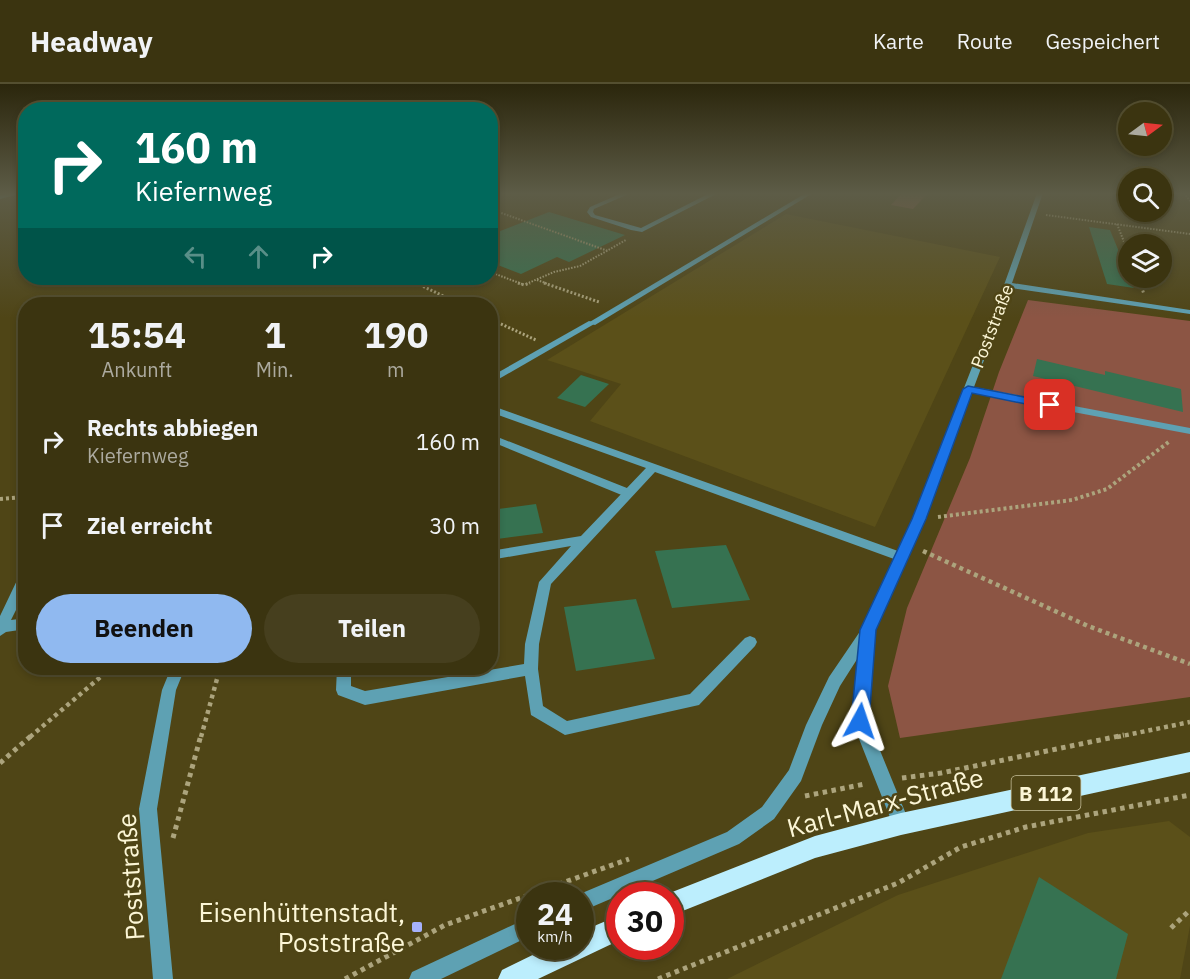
<!DOCTYPE html>
<html lang="de">
<meta charset="utf-8">
<style>
body{margin:0;font-family:"IBM Plex Sans",sans-serif;background:#463f1e;color:#f1f3f6;height:100vh;display:flex;flex-direction:column;font-size:22px;white-space:nowrap}
*{box-sizing:border-box;margin:0}
p{font-size:20px;color:#acaa9f}
.icon{flex:none;width:33px;height:33px;fill:none;stroke:currentColor;stroke-width:2;stroke-linecap:round;stroke-linejoin:round}
.map{position:relative;flex:1;overflow:hidden}
.sheet{position:absolute;left:18px;top:213px;width:480px;height:378px;display:flex;flex-direction:column;background:#3b3410;border-radius:24px;box-shadow:0 3px 9px #0003,0 0 0 2px #544f30}
.sheet>*{flex:none}
.guide{position:absolute;left:18px;top:18px;width:480px;height:183px;border-radius:24px;box-shadow:0 3px 9px #0003,0 0 0 2px #544f30;background:#00695c;color:#fff;overflow:hidden}
.needle{width:39px;rotate:75deg}
.tools{position:absolute;left:1118px;top:18px;display:grid;gap:12px}
.tools a{display:grid;place-items:center;width:54px;height:54px;border-radius:50%;background:#3b3410;box-shadow:0 3px 9px #0003,0 0 0 2px #544f30;font-size:30px}
.speed{position:absolute;left:516px;top:798px;display:flex;gap:12px;font-size:30px;font-weight:700;text-align:center}
.speed>*{display:grid;place-content:center;width:78px;height:78px;border-radius:50%;background:#3b3410;box-shadow:0 3px 9px #0003,0 0 0 2px #544f30;line-height:1}
.speed small{font-size:15px;font-weight:400}
.speed .limit{border:9px solid #d22;background:#fff;color:#111}
.pin{position:absolute;display:grid;place-items:center;width:51px;height:51px;color:#fff;margin:-26px;border-radius:12px;box-shadow:0 3px 9px #0006}
.me{position:absolute;width:66px;margin:-33px;rotate:5deg;stroke-linejoin:round;filter:drop-shadow(0 0 4px #0008)}
.turn{display:flex;align-items:center;gap:21px;height:126px;padding:0 18px;font-size:27px}
.turn .icon{width:78px;height:78px;stroke-width:2.5}
.turn b{display:block;font-size:42px;line-height:51px}
.lanes{display:flex;align-items:center;height:57px;padding:0 18px;background:#0003;justify-content:center;gap:30px;direction:ltr}
.lanes .off{opacity:.35}
.eta{display:flex;justify-content:space-evenly;align-items:center;height:102px;text-align:center}
.eta b{font-size:36px;font-weight:700;line-height:42px}
.primary-button{display:flex;gap:12px;margin-top:auto;padding:12px 18px}
.primary-button a{flex:1;height:69px;border-radius:36px;background:#90b9f0;color:#111;font-size:24px;font-weight:700;line-height:69px;text-align:center}
.primary-button a+a{background:#463f1e;color:#f1f3f6}
ul{padding:0;list-style:none}
li{display:flex;align-items:center;gap:18px;height:84px;padding:0 18px}
li div{flex:1}
li b{display:block;font-size:22px}
li em{font-style:normal}
header{display:flex;align-items:center;gap:36px;box-sizing:border-box;height:84px;padding:0 30px;background:#3b3410;border-bottom:2px solid #544f30}
header strong{font-size:28px}
nav{display:flex;gap:33px;margin-inline-start:auto;font-size:21px}
.map>svg:first-child{display:block}
</style>
<header>
<strong>Headway</strong>
<nav><a>Karte</a><a>Route</a><a>Gespeichert</a></nav>
</header>
<div class="map">
<svg width="1190" height="895" viewBox="0 0 1190 895">
<rect width="100%" height="100%" fill="#4f4516"/>
<g fill="#5b5019">
<path d="M786,130L1000,173L875,443L590,337L621,300L547,276Z"/>
<path d="M1169,737L1190,753V842L1180,895H727L898,811L1088,749Z"/>
</g>
<g fill="#8c5544">
<path d="M902,109H928L913,125L891,121Z"/>
<path d="M1028,216L1190,237V613L900,654L888,602L907,524L970,374L999,288Z"/>
</g>
<g fill="#367251">
<path d="M549,128L625,151L569,178L557,173L521,190L490,178V151Z"/>
<path d="M1089,143L1110,146L1134,204L1107,200Z"/>
<path d="M1037,275L1105,291V287L1181,305L1183,328L1033,292Z"/>
<path d="M581,291L609,300L585,323L557,314Z"/>
<path d="M536,420L543,449L490,456V426Z"/>
<path d="M726,461L750,516L672,524L655,467Z"/>
<path d="M636,515L655,575L576,587L564,523Z"/>
<path d="M1039,793L1128,850L1116,895H1001Z"/>
</g>
<g fill="none" stroke-linecap="round" stroke-linejoin="round">
<g stroke="#aca47d" stroke-width="2" stroke-dasharray="1.5 1.5" stroke-linecap="butt">
<path d="M1184,109L1190,117"/>
<path d="M490,113L500,109"/>
<path d="M490,125L608,167"/>
<path d="M1046,131L1190,150"/>
<path d="M1117,140L1128,168"/>
<path d="M490,185L498,181"/>
<path d="M490,188L522,200"/>
<path d="M407,194L419,200"/>
<path d="M1138,194L1140,200"/>
<path d="M537,196L548,200"/>
<path d="M526,200L554,188L580,182L626,156"/>
</g>
<g stroke="#aca47d" stroke-width="3" stroke-dasharray="2 2" stroke-linecap="butt">
<path d="M416,199L460,220"/>
<path d="M518,199L524,201L530,199"/>
<path d="M544,199L599,218"/>
<path d="M1140,199L1144,210"/>
<path d="M490,235L536,256"/>
</g>
<g stroke="#aca47d" stroke-width="4" stroke-dasharray="3 3" stroke-linecap="butt">
<path d="M0,415L26,413"/>
<path d="M938,433L1072,416L1107,405L1170,357"/>
</g>
<g stroke="#aca47d" stroke-width="4.5" stroke-dasharray="4 4" stroke-linecap="butt">
<path d="M923,467L1088,542L1190,580"/>
<path d="M30,653L111,584"/>
<path d="M201,653L220,584"/>
<path d="M1117,653L1190,638"/>
</g>
<g stroke="#aca47d" stroke-width="5" stroke-dasharray="4.5 4.5" stroke-linecap="butt">
<path d="M0,679L32,651"/>
<path d="M902,694L941,689L1124,651"/>
<path d="M805,712L865,700"/>
<path d="M173,754L201,651"/>
<path d="M1171,844L1190,826"/>
<path d="M345,895L445,841L629,775"/>
<path d="M658,895L898,799L961,763L1026,743L1190,711"/>
</g>
<g fill="#5ea1b3" fill-rule="evenodd">
<path d="M622,109H631L594,125L593,128L595,131L641,144L710,109H718L642,148L631,146L591,133L587,128L590,123Z"/>
<path d="M806,109H813L595,241L588,239Z"/>
<path d="M490,350L632,406L634,409L628,413L624,412L490,357Z"/>
<path d="M868,541L873,543L875,547L840,602L822,641L801,697L774,735L739,760L580,828V812H575L727,748L762,723L789,686L806,641L829,593L863,543Z"/>
<path d="M530,833V852L441,895H409L412,888Z"/>
</g>
<g fill="#5ea1b3" fill-rule="evenodd">
<path d="M10,109H23L0,115V111Z"/>
<path d="M1037,109H1043L1012,199L1190,226V230L1011,204L974,303L1190,344V350L972,309L925,435L875,547L868,637L910,740L907,746L901,749L895,746L852,637L861,547L894,475L655,388L551,500L539,560L538,585L543,622L567,637L690,610L745,554L750,552L755,554L757,558L755,562L699,621L565,651L531,631L525,592L365,621L338,611L336,606L337,584H351V602L365,607L524,580L525,560L539,498L571,462L490,476V467L581,452L646,384L490,328V321L898,467L913,435L1004,201Z"/>
<path d="M589,237L596,239L490,300V293Z"/>
<path d="M26,486V506L11,536L26,534V545L6,548L0,552V532L21,488Z"/>
<path d="M171,584H185L176,606L157,725L173,895H153L139,725L162,606Z"/>
</g>
<g fill="#bceefd" fill-rule="evenodd">
<path d="M1190,668V688L901,751L815,774L670,832V812H662L815,752L901,729Z"/>
<path d="M620,831V856L538,895H498L502,886L551,862H580V848Z"/>
</g>
</g>
<linearGradient id="sky" x2="0" y2="1"><stop stop-color="#2b260c"/><stop offset="0.47" stop-color="#5d5c47"/><stop offset="1" stop-color="#5d5c47" stop-opacity="0"/></linearGradient>
<rect width="1190" height="234" fill="url(#sky)"/>
<path fill="#1a73e8" stroke="#114b97" stroke-width="1.5" d="M968,302L1050,318L1055,321L1050,325L972,309L926,435L876,546L869,637L866,642L860,645L854,642L851,637L860,546L912,435L963,305Z"/>
<rect fill="#a6b1fc" stroke="#4f4516" stroke-width="2" x="411" y="837" width="12" height="12" rx="3"/>
<g text-anchor="middle" dominant-baseline="central" stroke-width="5" stroke-linejoin="round" paint-order="stroke">
<g font-size="18" fill="#fcf6d6" stroke="#4f4516">
<text transform="translate(992 242) rotate(-69)">Poststraße</text>
</g>
<rect fill="#4f4516" stroke="#c8c19c" stroke-width="1.5" x="1011.5" y="692" width="69" height="34" rx="4.5"/>
<g font-size="20" font-weight="bold" fill="#fcf6d6">
<text x="1046" y="709">B 112</text>
</g>
<g font-size="26" fill="#fcf6d6" stroke="#4f4516">
<text transform="translate(885 718) rotate(-15)">Karl-Marx-Straße</text>
<text transform="translate(130 793) rotate(-94)">Poststraße</text>
</g>
<g font-size="26" fill="#fcf6d6" stroke="#4f4516" text-anchor="end">
<text x="405" y="828">Eisenhüttenstadt,<tspan x="405" dy="30">Poststraße</tspan></text>
</g>
</g>
</svg>
<div class="tools">
<a><svg class="needle" viewBox="-14 -14 28 28"><path d="M0-13l5 13h-10z" fill="#e53935"/><path d="M0 13l5-13h-10z" fill="#acaa9f"/></svg></a>
<a><svg class="icon" aria-label="search" viewBox="0 0 24 24"><circle cx="10" cy="10" r="6"/><path d="M15 15l6 6"/></svg></a>
<a><svg class="icon" aria-label="layers" viewBox="0 0 24 24"><path d="M12 4l9 5-9 5-9-5zM3 14l9 5 9-5"/></svg></a>
</div>
<div class="speed"><div>24<small>km/h</small></div><div class="limit">30</div></div>
<div class="pin" style="left:1050px;top:321px;background:#d93025"><svg class="icon" aria-label="arrive" viewBox="0 0 24 24"><path d="M6 21V4h12l-3 4 3 4H6"/></svg></div>
<svg class="me" style="left:860px;top:637px" viewBox="-20 -20 40 40"><path d="M0-17L14 15 0 8-14 15z" fill="#1a73e8" stroke="#fff" stroke-width="4"/></svg>
<div class="guide">
<div class="turn"><svg class="icon" aria-label="right" viewBox="0 0 24 24"><path d="M7 20v-9h11M14 6l5 5-5 5"/></svg><div><b>160 m</b>Kiefernweg</div></div>
<div class="lanes"><svg class="icon off" aria-label="left" viewBox="0 0 24 24"><path d="M17 20v-9H6M10 6l-5 5 5 5"/></svg><svg class="icon off" aria-label="ahead" viewBox="0 0 24 24"><path d="M12 20V5M6 11l6-6 6 6"/></svg><svg class="icon" aria-label="right" viewBox="0 0 24 24"><path d="M7 20v-9h11M14 6l5 5-5 5"/></svg></div>
</div>
<section class="sheet">
<div class="eta">
<div><b>15:54</b><p>Ankunft</p></div>
<div><b>1</b><p>Min.</p></div>
<div><b>190</b><p>m</p></div>
</div>
<ul>
<li><svg class="icon" aria-label="right" viewBox="0 0 24 24"><path d="M7 20v-9h11M14 6l5 5-5 5"/></svg><div><b>Rechts abbiegen</b><p>Kiefernweg</p></div><em>160 m</em></li>
<li><svg class="icon" aria-label="arrive" viewBox="0 0 24 24"><path d="M6 21V4h12l-3 4 3 4H6"/></svg><div><b>Ziel erreicht</b></div><em>30 m</em></li>
</ul>
<div class="primary-button"><a>Beenden</a><a>Teilen</a></div>
</section>
</div>
